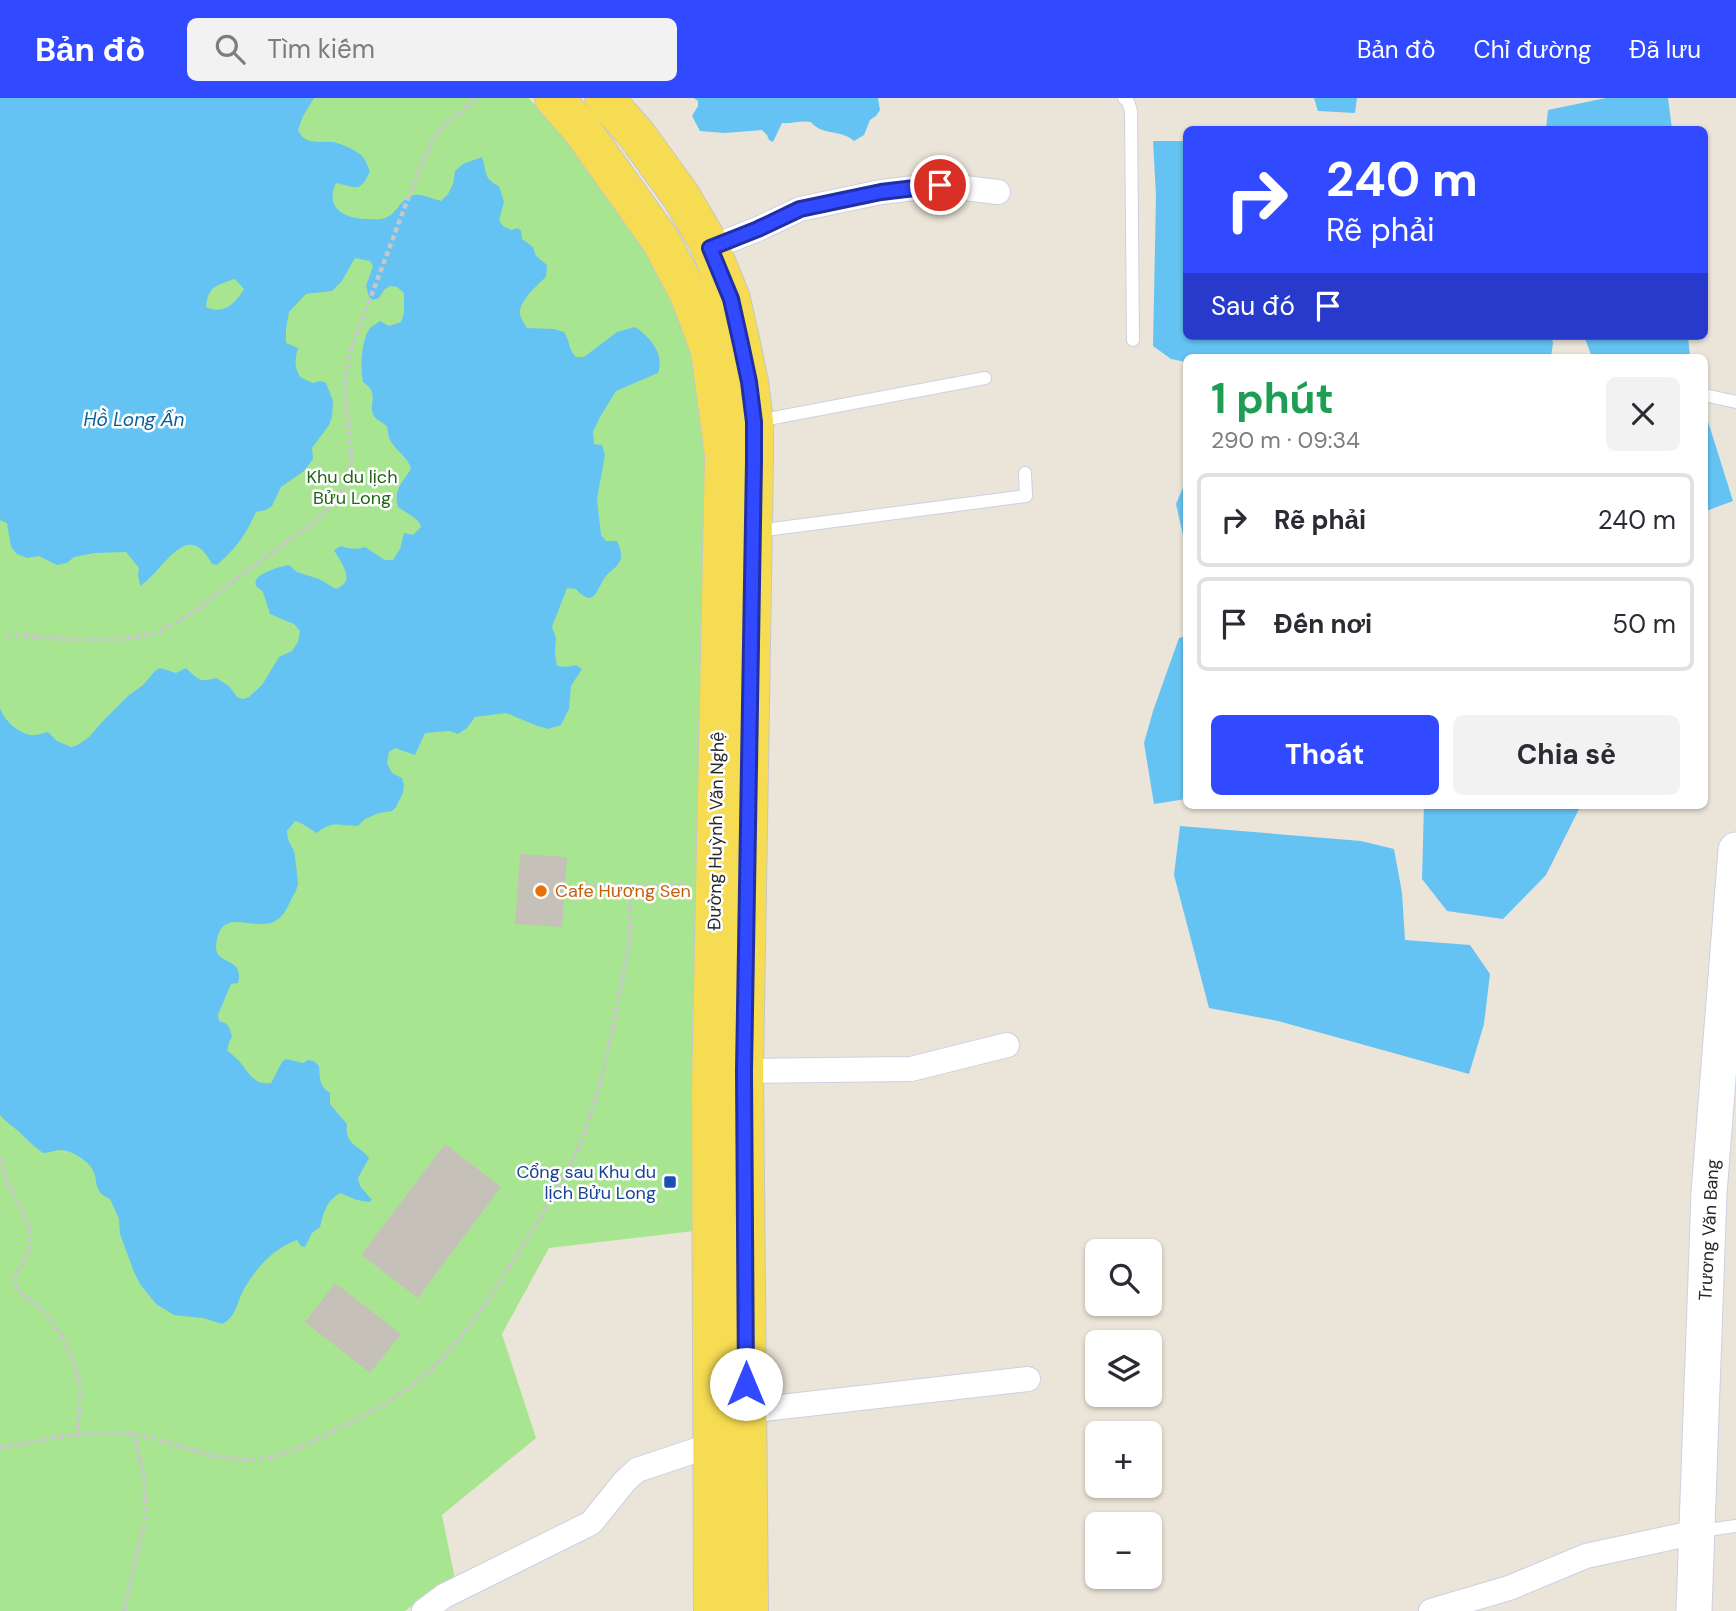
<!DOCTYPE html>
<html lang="vi">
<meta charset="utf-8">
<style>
body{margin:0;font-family:"DM Sans",sans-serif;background:#f2f2f3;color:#2b2b33;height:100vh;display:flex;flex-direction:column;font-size:26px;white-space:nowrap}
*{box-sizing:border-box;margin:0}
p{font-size:23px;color:#7c7c81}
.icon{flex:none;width:38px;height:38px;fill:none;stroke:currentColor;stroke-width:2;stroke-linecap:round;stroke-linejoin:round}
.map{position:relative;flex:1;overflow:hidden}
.details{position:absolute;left:1183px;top:256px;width:525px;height:455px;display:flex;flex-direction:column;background:#fff;border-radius:10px;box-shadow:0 2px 5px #0004}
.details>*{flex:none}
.banner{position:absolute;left:1183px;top:28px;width:525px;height:214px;border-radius:10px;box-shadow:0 2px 5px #0004;background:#3149ff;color:#fff;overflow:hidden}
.tools{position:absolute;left:1085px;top:1141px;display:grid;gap:14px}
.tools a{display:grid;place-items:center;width:77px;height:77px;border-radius:10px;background:#fff;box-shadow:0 2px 5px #0004;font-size:35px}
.pin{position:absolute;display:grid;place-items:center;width:60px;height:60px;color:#fff;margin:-30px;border:4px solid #fff;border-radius:50%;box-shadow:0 2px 7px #0007}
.me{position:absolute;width:77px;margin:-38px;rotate:0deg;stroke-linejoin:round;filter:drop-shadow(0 0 5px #0008)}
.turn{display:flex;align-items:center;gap:24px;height:147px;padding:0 28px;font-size:32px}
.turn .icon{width:91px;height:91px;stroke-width:2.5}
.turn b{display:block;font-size:49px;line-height:60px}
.then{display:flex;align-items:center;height:66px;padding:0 28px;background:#0003;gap:14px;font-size:26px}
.round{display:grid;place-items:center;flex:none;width:74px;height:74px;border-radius:10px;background:#f2f2f3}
.summary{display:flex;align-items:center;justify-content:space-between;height:119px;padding:0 28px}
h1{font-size:42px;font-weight:700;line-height:52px;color:#1e9e55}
.button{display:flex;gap:14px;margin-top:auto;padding:14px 28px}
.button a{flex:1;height:80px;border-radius:10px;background:#3149ff;color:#fff;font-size:28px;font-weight:700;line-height:80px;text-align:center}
.button a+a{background:#f2f2f3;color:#2b2b33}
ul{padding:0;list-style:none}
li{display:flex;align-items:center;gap:21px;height:94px;margin:0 14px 10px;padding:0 14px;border:4px solid #e1e1e2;border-radius:10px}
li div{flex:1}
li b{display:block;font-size:26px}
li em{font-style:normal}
header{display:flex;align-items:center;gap:42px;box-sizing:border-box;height:98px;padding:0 35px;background:#3149ff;color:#fff}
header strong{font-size:33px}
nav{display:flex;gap:38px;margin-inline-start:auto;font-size:24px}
.search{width:490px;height:63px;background:#f2f2f3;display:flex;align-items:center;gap:18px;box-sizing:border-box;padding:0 24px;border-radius:10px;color:#7c7c81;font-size:26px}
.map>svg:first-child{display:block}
</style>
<header>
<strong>Bản đồ</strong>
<div class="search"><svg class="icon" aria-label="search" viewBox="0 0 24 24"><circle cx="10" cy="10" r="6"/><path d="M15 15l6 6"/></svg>Tìm kiếm</div>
<nav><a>Bản đồ</a><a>Chỉ đường</a><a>Đã lưu</a></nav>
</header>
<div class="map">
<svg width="1736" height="1513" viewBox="0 0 1736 1513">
<rect width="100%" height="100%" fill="#ebe4d8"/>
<path fill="#a8e591" d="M0,0H529L568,45L646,154L672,203L692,257L705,359L694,1133L549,1150L502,1236L536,1340L442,1417L455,1481L439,1488L405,1513H0Z"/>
<g fill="#65c3f3" fill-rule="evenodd">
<path d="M0,0H314L303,18L298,32C306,50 323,41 337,45C345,47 357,53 362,58C366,62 368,69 370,73C360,96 356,89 336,85C324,111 346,121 368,121C373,121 380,122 385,120C398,116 400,99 415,97C424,96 432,101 441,103L448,96L453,86L455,73L463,66L482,59C487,73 483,81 499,88L504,104L499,122L503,128L511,132L518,130L521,133L522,141L533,149L536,158L547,167L546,179C538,186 521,202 520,213C519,219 524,225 527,230L554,231L564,234C570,243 568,251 576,259H584L617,234L635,229C650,239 665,256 658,275L616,293L600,319L593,334L594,346L602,347L605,357L597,401L601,437L606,443H617C619,448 622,454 621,460C620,468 611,472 606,478C596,491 595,512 576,491L567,490L552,529L556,540L555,555L557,568L566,569L576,567L582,571L571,588L569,611L561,627L548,631L535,627L506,615L475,619L467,630L458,636L450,633L425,635L415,657L395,650L389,654L387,665L392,675L402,680L404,686L403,695L396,709L392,713L379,715L365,721L358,728C339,728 333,722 317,735C309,731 303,725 295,723L287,733C288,745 290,744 294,753C295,756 298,782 298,786C297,792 292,800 289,806C271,847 236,809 220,832C218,837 216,843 216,848C215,868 245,858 238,885L231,886L218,917L219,923C229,925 230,930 232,939L230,942L227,952C230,955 233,957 236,960C247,970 252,988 271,985L282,964L286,961L303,965L308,962L314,963L319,968C320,981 319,988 330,995V1006L347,1026C344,1048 360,1047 369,1060L358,1080L360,1088L372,1102L369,1104L357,1102L340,1095C327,1102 323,1115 320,1129L312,1135L305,1149L301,1148L297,1142C272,1151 254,1172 242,1195C236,1207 236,1219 222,1226L203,1220L174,1217L156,1206L140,1186L134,1174L120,1136L119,1121L110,1101C91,1093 100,1082 91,1069C85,1061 70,1052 61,1052C55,1052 49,1055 43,1055C33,1048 26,1040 17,1032C11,1027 5,1023 0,1017V610C4,622 17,634 30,637C35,638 43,635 48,634L57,643L71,649L78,647L89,639L102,624L128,598L143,587L155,573L160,570L176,575L186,570C198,581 199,585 216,580L229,588L237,599L243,601L249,599L262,587L279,559L292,553L298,544L300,533L294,526L270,516L263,494L256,488C256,486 255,484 256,482C259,475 281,468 289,467L297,474L319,481L336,491C357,483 341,465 334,452L341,448C350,451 356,452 365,449L385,462H393L400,451L404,435L413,437L421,429C419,420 406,415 398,409C393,392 402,385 411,371C408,358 394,352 389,340C388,336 388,332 387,329C384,324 377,323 374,318C367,306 381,296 363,284C360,269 361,243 370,230C371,229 378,225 380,223L389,228L401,224L404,215V195L397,189L390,188L384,192L379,200L373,202L369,199L366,188L373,168L370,163L355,160L342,183L332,193L306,196L289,214L286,231V245L298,250C295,262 294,268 300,279L313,285L321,283L326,285L333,303L332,319L329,327L312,350L313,361L304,373L281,389L272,408L266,412L256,414C245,438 237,449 217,467L212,466C187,418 164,473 140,488L138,477L139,470L126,454L95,455L74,459L67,465L57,467L39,458L27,460L17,456L11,449L7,425L0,422ZM235,181L244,191C236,205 224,217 206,209C208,188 217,187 235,181Z"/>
<path d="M694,0H878L880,12L876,18L870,22L864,37L854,43C841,31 822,38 811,24C801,22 792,26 782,25L773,44L769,42L767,37L762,32L725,35L700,33L692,18L698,8V3Z"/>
<path d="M1314,0H1357L1355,15L1318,13Z"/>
<path d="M1606,0H1668L1672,31H1546L1548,12Z"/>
<path d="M1153,43H1186V238H1551L1553,245L1551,259H1186V264L1171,261L1153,248L1156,98Z"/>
<path d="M1584,238H1688L1690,259H1592Z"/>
<path d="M1705,316L1706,317L1733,403L1706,413L1705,416Z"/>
<path d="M1186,382V446H1185L1176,406Z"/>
<path d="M1186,538V701L1154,706L1144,645L1153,613L1179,540Z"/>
<path d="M1424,707H1581L1546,777L1503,821L1447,813L1422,781Z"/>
<path d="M1180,728L1361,743L1394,751L1402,795L1405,842L1470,847L1490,876L1484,926L1469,976L1278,923L1209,910L1174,777Z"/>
</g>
<g fill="#c6c1b8">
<path d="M520,756L567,759L562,829L515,826Z"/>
<path d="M445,1046L501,1089L418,1200L361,1157Z"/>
<path d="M335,1185L401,1236L370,1275L305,1224Z"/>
</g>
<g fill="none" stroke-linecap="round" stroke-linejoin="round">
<g stroke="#cdd0e2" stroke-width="14">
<g id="lane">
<path d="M1124,0L1128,4L1131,13L1133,242"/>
<path d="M1704,297L1736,304"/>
<path d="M757,323L985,280"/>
<path d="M757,433L1026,398L1025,375"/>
<path d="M1701,1433L1736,1428"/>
</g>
</g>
<g stroke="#cdd0e2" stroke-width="26">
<g id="street">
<path d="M710,150L758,131L800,111L881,94L940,87L998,94"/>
<path d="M744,973L911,971L1007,947"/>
<path d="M746,1313L1028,1281"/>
<path d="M424,1513L444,1498L591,1425L625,1383L637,1372L712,1347"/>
<path d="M1431,1513L1509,1490L1586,1458L1697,1434"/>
</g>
</g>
<g stroke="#cdd0e2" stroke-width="37">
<path id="secondary" d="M1694,1513L1709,1095L1736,752"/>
</g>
<g stroke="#c7c7c7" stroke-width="40">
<g id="primary">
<path d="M554,0L582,32L661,143L689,196L710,252L724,357L711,991L713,1513"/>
<path d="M604,0L636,36L681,98L708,144L731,201L741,246L749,284L754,324V363L744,973L749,1513"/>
</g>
</g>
<g stroke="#c7c7c7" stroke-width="4.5" stroke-dasharray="5 3.5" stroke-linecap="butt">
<path d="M7,537C51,539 116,548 157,534C184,524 207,503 229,486C256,466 284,446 312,426C325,414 340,401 347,384C357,362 345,317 345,292C345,279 347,266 350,254L415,82L431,46L439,32L477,0"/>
<path d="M585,788L683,787"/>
<path d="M0,1060C5,1070 6,1081 10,1090C19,1110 34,1127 29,1150C27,1160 14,1176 15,1184C17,1197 31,1201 40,1210C58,1226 78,1266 80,1290C81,1306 78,1322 76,1338"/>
<path d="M0,1350C44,1342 92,1330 136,1337C180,1344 220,1368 265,1360C293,1355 319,1341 343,1328C372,1313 404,1296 428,1274C463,1242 489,1201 514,1161C536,1127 559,1092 576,1056C598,1006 611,941 621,887C624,870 629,852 630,835C631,819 629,803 629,787"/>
<path d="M124,1513L145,1422V1382L134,1336"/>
</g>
<use href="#lane" stroke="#fff" stroke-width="12"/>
<use href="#street" stroke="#fff" stroke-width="24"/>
<use href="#secondary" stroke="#fff" stroke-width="35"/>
<use href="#primary" stroke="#f6dc52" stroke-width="38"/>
</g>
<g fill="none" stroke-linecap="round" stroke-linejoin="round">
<g stroke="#202fa6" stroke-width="18">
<path id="route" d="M746,1286L744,973L754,363V324L749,284L741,246L731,201L710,150L758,131L800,111L881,94L940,87"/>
</g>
<use href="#route" stroke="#3149ff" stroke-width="12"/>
</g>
<circle fill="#e8710a" stroke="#fff" stroke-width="2.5" cx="541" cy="793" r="7"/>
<rect fill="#1a4fb4" stroke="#fff" stroke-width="2.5" x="663" y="1077" width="14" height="14" rx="3.5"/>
<g text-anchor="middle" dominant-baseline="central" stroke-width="5" stroke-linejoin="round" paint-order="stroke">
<g font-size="18" fill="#216616" stroke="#fff">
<text x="352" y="379">Khu du lịch<tspan x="352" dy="21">Bửu Long</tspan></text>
</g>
<g font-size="18" fill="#282828" stroke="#fff">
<text transform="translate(716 733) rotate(-89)">Đường Huỳnh Văn Nghệ</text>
<text transform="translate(1709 1132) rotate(-87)">Trương Văn Bang</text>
</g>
<g font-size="18" fill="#c56008" stroke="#fff" text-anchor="start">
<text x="555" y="793">Cafe Hương Sen</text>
</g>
<g font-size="18" fill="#164399" stroke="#fff" text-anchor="end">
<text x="656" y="1074">Cổng sau Khu du<tspan x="656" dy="21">lịch Bửu Long</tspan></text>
</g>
<g font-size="19" font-style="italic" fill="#085e9b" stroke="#fff">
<text x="134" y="321">Hồ Long Ẩn</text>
</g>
</g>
</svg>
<div class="tools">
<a><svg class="icon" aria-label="search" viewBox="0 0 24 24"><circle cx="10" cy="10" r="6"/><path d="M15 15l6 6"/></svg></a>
<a><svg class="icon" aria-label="layers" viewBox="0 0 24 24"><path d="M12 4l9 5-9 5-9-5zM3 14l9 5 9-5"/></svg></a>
<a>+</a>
<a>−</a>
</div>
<div class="pin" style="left:940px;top:87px;background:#d93025"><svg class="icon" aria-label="arrive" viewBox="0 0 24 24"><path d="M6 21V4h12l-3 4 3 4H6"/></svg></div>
<svg class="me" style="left:746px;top:1286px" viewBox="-20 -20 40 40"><circle r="19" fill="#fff"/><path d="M0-13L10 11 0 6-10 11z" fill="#3149ff"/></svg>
<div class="banner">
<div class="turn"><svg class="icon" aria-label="right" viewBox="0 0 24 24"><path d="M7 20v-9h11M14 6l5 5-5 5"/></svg><div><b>240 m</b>Rẽ phải</div></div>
<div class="then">Sau đó<svg class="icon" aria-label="arrive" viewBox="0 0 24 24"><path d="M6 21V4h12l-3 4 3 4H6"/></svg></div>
</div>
<section class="details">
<div class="summary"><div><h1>1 phút</h1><p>290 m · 09:34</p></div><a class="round"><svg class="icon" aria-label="close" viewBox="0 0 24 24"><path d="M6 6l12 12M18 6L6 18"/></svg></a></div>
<ul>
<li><svg class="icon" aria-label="right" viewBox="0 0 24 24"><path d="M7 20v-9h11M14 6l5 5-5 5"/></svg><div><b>Rẽ phải</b></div><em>240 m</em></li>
<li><svg class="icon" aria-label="arrive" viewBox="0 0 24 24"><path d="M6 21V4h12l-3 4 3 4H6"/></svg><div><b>Đến nơi</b></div><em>50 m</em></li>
</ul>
<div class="button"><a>Thoát</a><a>Chia sẻ</a></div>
</section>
</div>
